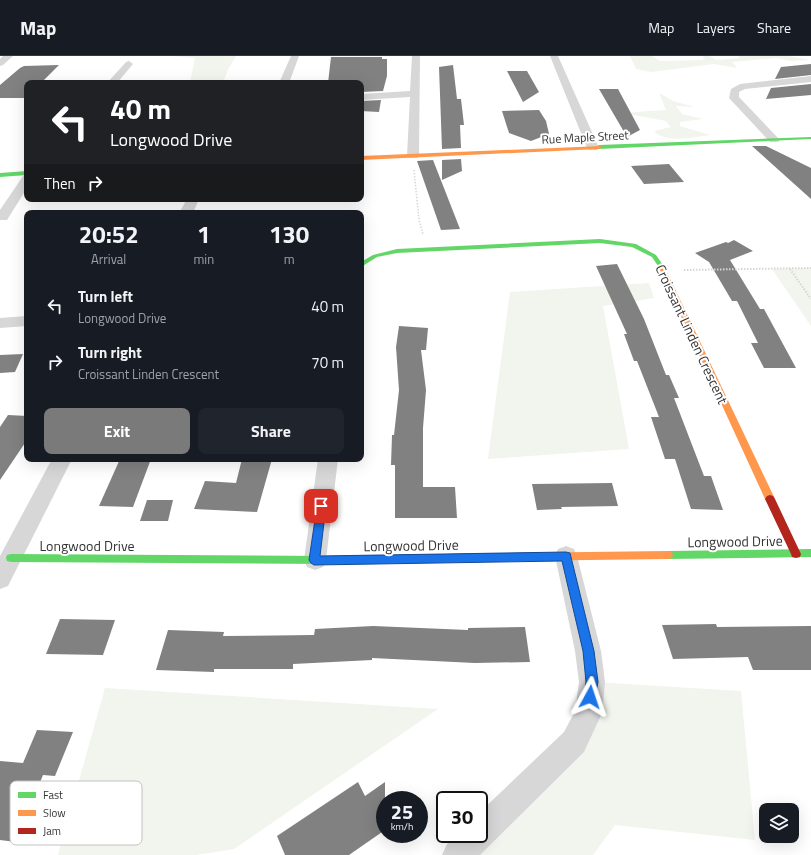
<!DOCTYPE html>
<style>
body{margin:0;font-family:"Titillium Web",sans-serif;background:#20242c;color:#f1f3f6;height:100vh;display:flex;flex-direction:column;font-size:15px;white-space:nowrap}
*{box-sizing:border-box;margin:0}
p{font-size:13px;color:#9ea1a6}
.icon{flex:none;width:22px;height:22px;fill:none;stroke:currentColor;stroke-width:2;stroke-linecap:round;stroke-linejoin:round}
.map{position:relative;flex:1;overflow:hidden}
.side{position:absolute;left:24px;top:154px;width:340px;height:252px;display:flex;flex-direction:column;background:#171b24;border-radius:8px;box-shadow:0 4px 16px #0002}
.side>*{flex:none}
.top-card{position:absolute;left:24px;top:24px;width:340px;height:122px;border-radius:8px;box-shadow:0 4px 16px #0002;background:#202124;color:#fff;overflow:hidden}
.buttons{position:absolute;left:759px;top:747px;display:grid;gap:8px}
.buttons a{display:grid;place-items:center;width:40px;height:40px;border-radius:8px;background:#171b24;box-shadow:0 4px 16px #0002;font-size:20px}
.speed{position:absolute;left:376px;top:735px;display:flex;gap:8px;font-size:20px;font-weight:700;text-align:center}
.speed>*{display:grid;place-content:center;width:52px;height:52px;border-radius:50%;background:#171b24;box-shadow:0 4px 16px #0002;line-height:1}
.speed small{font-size:10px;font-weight:400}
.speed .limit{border:2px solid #111;border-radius:6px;background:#fff;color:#111}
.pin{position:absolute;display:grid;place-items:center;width:34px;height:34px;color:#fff;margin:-17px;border-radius:8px;box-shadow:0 2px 6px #0006}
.me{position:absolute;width:44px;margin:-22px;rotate:5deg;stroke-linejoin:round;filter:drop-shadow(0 0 3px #0008)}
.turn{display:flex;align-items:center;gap:14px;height:84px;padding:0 20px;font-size:18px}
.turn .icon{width:52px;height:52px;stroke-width:2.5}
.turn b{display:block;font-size:28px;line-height:34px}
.then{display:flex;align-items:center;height:38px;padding:0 20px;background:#0003;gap:8px;font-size:15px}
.eta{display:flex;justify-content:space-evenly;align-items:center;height:68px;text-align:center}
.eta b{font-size:24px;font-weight:700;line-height:28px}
.cta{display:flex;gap:8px;margin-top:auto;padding:8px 20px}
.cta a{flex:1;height:46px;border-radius:8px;background:#7a7a7a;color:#fff;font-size:16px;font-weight:700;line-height:46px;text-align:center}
.cta a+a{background:#20242c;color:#f1f3f6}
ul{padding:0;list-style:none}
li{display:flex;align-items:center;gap:12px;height:56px;padding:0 20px}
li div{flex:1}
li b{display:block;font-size:15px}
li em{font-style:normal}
header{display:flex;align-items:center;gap:24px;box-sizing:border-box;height:56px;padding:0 20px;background:#171b24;border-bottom:1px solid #363941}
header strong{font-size:19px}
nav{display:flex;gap:22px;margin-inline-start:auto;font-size:14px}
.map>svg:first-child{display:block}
</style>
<header>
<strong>Map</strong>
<nav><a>Map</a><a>Layers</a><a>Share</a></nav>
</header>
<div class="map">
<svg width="811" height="799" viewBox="0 0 811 799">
<rect width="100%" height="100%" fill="#fff"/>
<g fill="#f1f5ed">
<path d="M171,0H236L228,13L223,27H190L195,2Z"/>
<path d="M630,0H652L660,5L704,4L703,0H710L716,4L739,2V0H788L811,4L791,5L776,2L732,6L737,12L714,8L651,16L636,13Z"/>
<path d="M659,37L673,45L695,51L676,50L682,58L703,63L680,66V70L710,79C694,81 666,88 654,75L671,71L666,65L623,57L666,54Z"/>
<path d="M811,212V270L772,213Z"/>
<path d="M649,227L654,242L603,250L629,393L488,403L510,236Z"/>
<path d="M592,626L741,635L755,784L615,769L593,799H458L574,686Z"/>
<path d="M105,632L438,653L234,793L196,799H58Z"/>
</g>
<g fill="#818181">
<path d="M331,1H382V3H387V20L383,35L361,36V27H328Z"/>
<path d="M811,8V19L775,23L781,11Z"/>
<path d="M59,9L41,27H27V42H0V29L20,12L24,10Z"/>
<path d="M453,9L457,43H461L464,69H460L461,92L442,93L439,11Z"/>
<path d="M507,15H527L539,36L523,46Z"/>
<path d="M811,28V39L766,43L771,32Z"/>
<path d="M599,33H618L640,74L627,81Z"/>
<path d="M381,44L379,56L361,55V45Z"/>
<path d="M539,54L546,65L549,78L531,85L509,77L502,55Z"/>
<path d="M752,90H766L811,112V143Z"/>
<path d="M461,103L462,115L442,124V104Z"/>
<path d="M433,104L460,173L441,174L417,105Z"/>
<path d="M669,108L684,126L644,128L631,110Z"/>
<path d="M734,184L753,195L730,204L760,253H764L796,312H764L751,287H758L737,245H732L709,206L695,197L726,186L728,187Z"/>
<path d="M617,208L644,263L666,319H669L679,342H674L704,420H711L723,454L691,453L675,403H665L651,361H659L637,305H634L624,278H627L596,210Z"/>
<path d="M399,270L428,272L426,294H421L426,334L423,372V431H455L457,462H395V409H391L392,379H394L399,334L396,291Z"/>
<path d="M23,298L15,316L0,317V299Z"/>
<path d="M8,359L27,360V384L0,424V371Z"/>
<path d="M120,403H151L133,451L99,450Z"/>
<path d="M242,403H272L257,456L194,453L205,425L236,427Z"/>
<path d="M612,427L618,450L561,451L562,453L537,454L532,428Z"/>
<path d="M147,444H173L168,465H140Z"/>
<path d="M60,563L115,564L103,599L46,598Z"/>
<path d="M716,568L717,571L811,570V614H753L748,601L673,603L662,569Z"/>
<path d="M373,570L468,574V572L525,571L530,606L475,607L372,602V604L293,608V613H214V616L156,614L168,574L224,576L223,580L314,579L315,573Z"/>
<path d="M37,674L73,676L55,720L43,719L16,786L0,784V705L23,707Z"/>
<path d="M358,726L365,740L385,726V774L349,799H285L277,780Z"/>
</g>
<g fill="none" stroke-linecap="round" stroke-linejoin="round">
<path stroke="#d6d6d6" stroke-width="1.5" stroke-dasharray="1.5 1.5" stroke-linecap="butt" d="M414,114L419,164L423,178"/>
<g stroke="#d6d6d6" stroke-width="2" stroke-dasharray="1.5 1.5" stroke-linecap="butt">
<path d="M790,213L811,243"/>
<path d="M684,214L811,212"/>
</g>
<g fill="#d7d7d7" fill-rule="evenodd">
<path d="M3,0H13L3,9L0,10V3Z"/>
<path d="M291,0H299L289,27H279Z"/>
<path d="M412,0H420L419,100L417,102H409L407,100L410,41L361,44V38L410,35Z"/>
<path d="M550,0H558L599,92L597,94H589L587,92Z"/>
<path d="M129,5L133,8L117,27H107L126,6Z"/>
<path d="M811,20V26L745,33L739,36V41L778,82L780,84L778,86H770L729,42L731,33L740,28Z"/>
<path d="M27,119V132L7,164H0V154L23,120Z"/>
<path d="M187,143H199L193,157H179Z"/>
<path d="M27,260V270L0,272V262Z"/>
<path d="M52,403H72L8,530L0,533V500Z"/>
<path d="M318,403H338L326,504L323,511L315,514L307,511L304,504Z"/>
<path d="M566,490L574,493L577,500L601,595L605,626L602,657L584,696L480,799H442L447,788L457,778H479V757L564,676L575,655L579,626L575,595L555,500L558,493Z"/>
</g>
<g fill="#63d668" fill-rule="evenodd">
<path d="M811,81V83L599,93L596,91L599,89Z"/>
<path d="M27,115V119L0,121V117Z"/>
<path d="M600,183L636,188L656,199L665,212L664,213H660L652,201L632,191L600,187L397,197L377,201L361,211V206L373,199L397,193Z"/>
<path d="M811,493V501L668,503L664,502L663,499L664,496L668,495Z"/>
<path d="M11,498L325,500L329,501L330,504L329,507L325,508L11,506L7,505L6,502L7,499Z"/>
</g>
<g fill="#ff974d" fill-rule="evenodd">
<path d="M601,90V92L599,93L361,104V100Z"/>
<path d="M662,210L665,212L775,443L773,446H767L765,443L659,212Z"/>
<path d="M668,495L672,496L673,499L672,502L668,503L508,505L504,504L503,501L504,498L508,497Z"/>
</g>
<g fill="#b3261e" fill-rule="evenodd">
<path d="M770,439L773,440L775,443L801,498L800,501L796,502L792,501L791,498L765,443L767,440Z"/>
<path d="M508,497L512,498L513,501L512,504L508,505L325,508L321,507L320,504L321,501L325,500Z"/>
</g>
</g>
<path fill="#1a73e8" stroke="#114b97" d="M321,446L325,447L326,450L320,500L566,496L570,497L594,595L598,626L594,645L590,647L586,645L584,641L586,626L583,595L562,505L314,509L311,507L309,504L317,450L318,447Z"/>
<g text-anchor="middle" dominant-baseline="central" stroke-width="4" stroke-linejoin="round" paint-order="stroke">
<g font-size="12" fill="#333" stroke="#fff">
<text transform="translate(585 81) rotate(-3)">Rue Maple Street</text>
</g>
<g font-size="14" fill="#333" stroke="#fff">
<text transform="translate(692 278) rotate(65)">Croissant Linden Crescent</text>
<text transform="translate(735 485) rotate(-1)">Longwood Drive</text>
<text x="87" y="489">Longwood Drive</text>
<text transform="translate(411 489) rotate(-1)">Longwood Drive</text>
</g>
</g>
<rect x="10" y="725" width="132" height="64" rx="6" fill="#fff" stroke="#c2c2c2" stroke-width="1"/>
<rect x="18" y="736" width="18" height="6" fill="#63d668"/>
<rect x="18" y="754" width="18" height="6" fill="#ff974d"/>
<rect x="18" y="772" width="18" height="6" fill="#b3261e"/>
<g font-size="11" fill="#333">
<text x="43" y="743">Fast</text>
<text x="43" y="761">Slow</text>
<text x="43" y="779">Jam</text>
</g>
</svg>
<div class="buttons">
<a><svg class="icon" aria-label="layers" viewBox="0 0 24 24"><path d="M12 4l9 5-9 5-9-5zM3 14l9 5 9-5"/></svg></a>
</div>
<div class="speed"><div>25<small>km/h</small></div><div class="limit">30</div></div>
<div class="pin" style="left:321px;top:450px;background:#d93025"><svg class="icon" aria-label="arrive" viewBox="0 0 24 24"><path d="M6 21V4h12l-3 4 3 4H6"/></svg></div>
<svg class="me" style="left:590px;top:641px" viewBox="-20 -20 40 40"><path d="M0-17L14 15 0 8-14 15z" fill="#1a73e8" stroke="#fff" stroke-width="4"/></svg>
<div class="top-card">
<div class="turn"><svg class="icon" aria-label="left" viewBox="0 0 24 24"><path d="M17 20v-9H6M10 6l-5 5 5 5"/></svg><div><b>40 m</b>Longwood Drive</div></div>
<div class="then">Then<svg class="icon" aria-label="right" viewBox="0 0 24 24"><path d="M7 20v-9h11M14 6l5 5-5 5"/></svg></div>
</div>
<section class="side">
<div class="eta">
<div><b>20:52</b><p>Arrival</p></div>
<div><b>1</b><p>min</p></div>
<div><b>130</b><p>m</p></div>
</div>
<ul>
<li><svg class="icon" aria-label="left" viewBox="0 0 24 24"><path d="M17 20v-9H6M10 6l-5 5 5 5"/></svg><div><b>Turn left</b><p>Longwood Drive</p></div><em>40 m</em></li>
<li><svg class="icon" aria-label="right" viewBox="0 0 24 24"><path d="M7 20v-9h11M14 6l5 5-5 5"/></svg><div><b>Turn right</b><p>Croissant Linden Crescent</p></div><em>70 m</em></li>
</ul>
<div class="cta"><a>Exit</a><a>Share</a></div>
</section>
</div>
